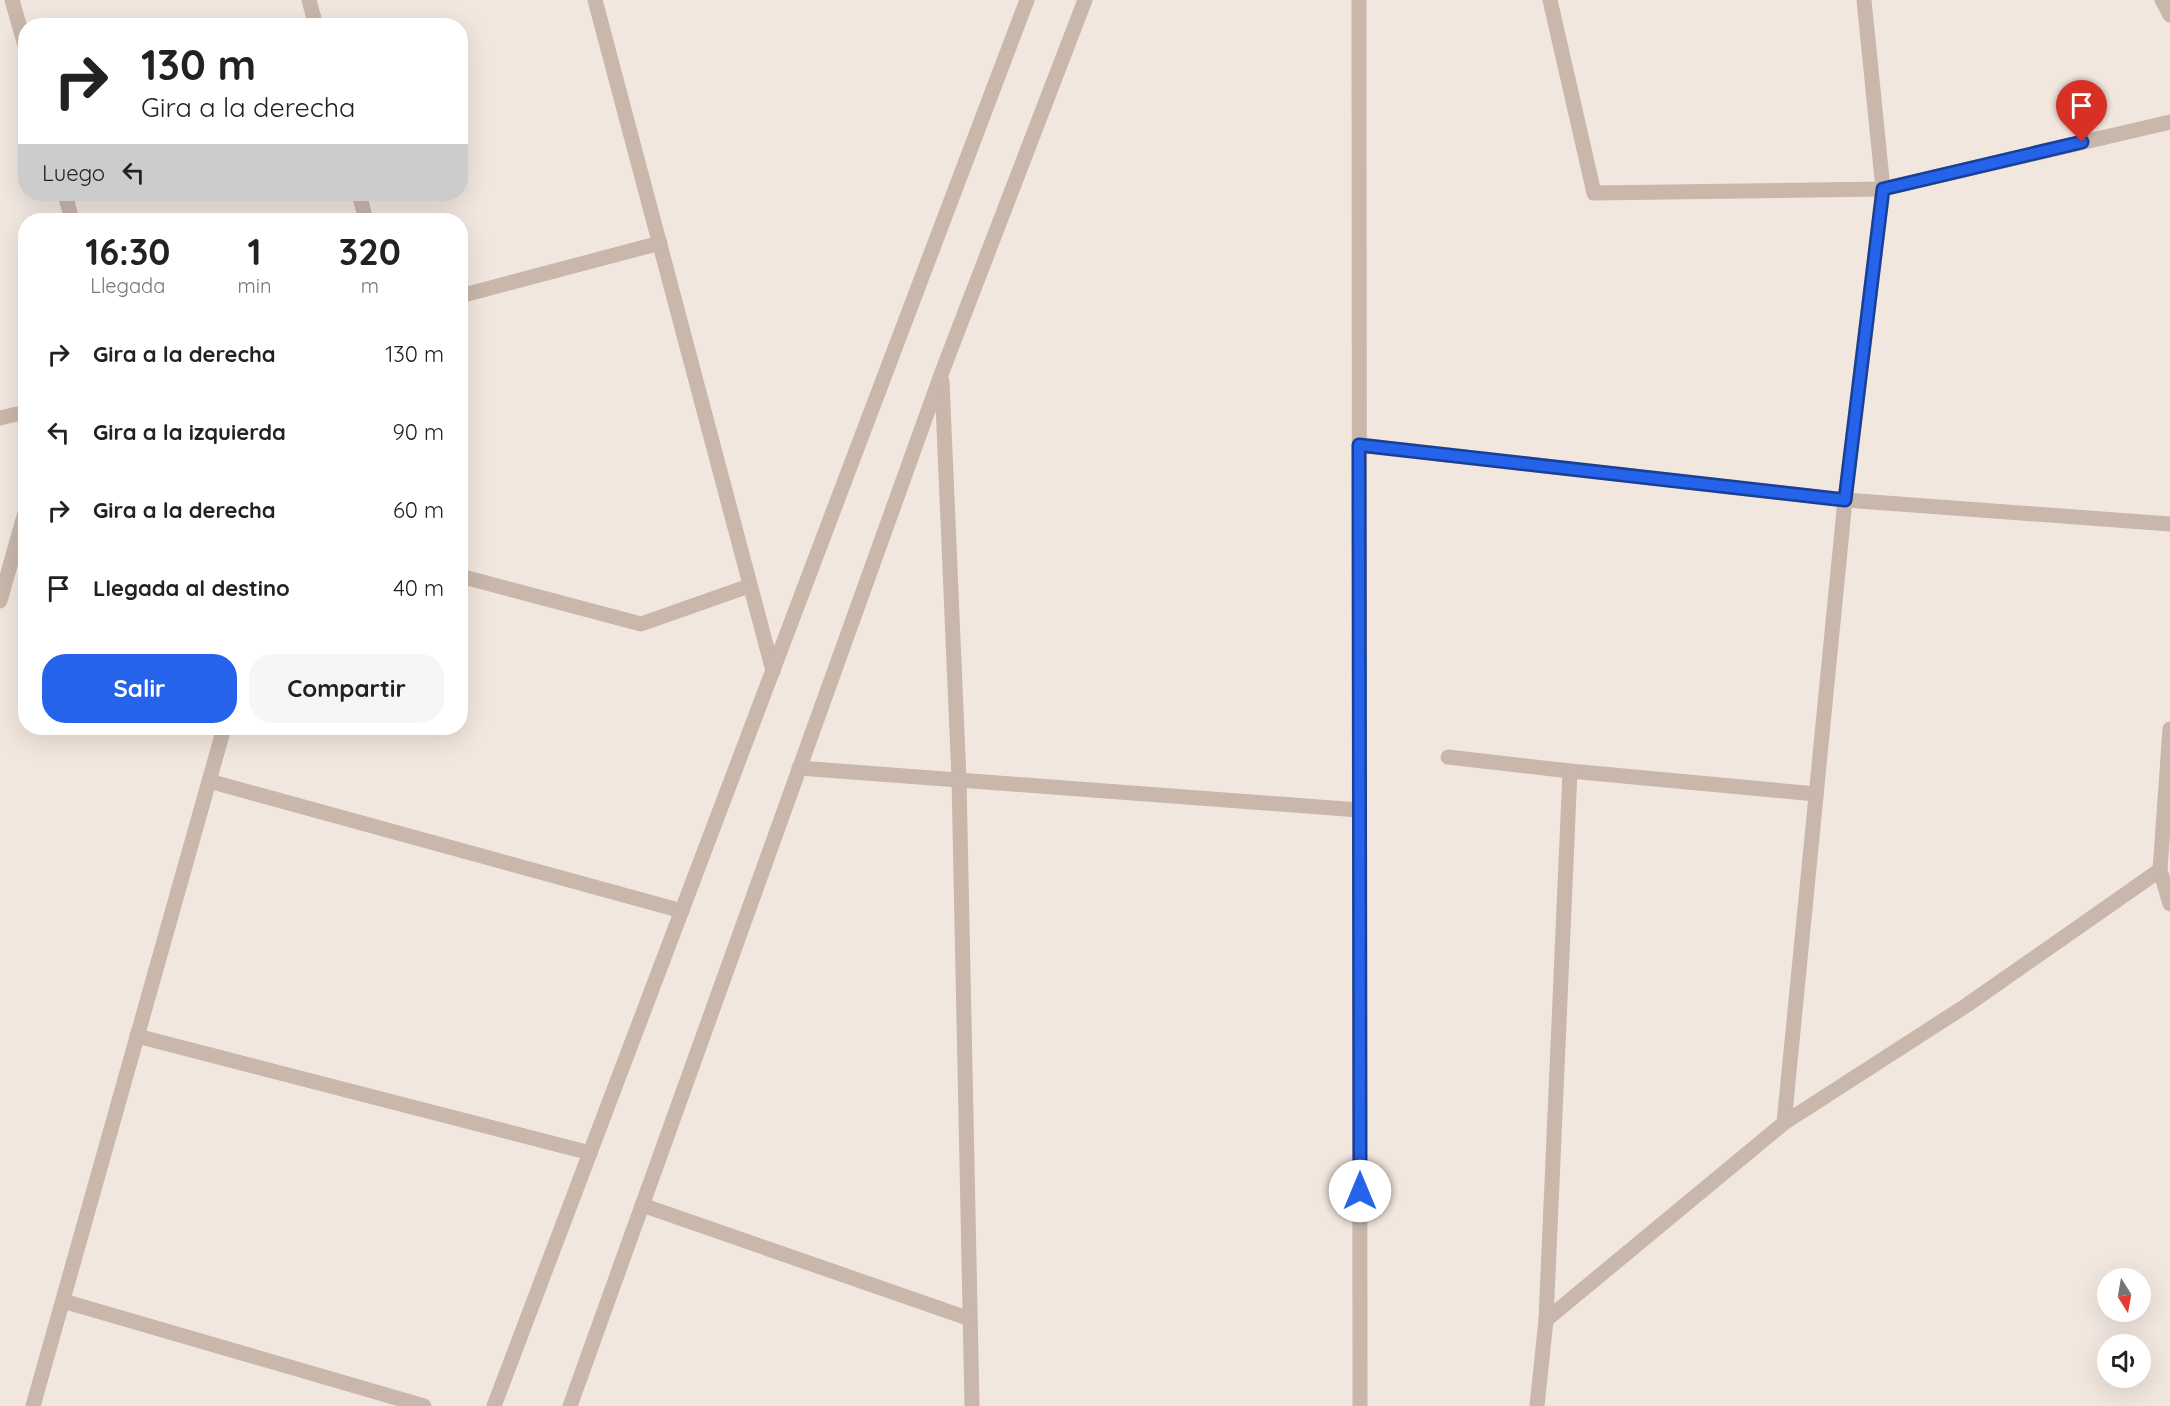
<!DOCTYPE html>
<html lang="es">
<style>
body{margin:0;font-family:Quicksand,sans-serif;background:#f6f6f6;color:#222;height:100vh;display:flex;flex-direction:column;font-size:22px;white-space:nowrap}
*{box-sizing:border-box;margin:0}
p{font-size:20px;color:#767676}
.icon{flex:none;width:33px;height:33px;fill:none;stroke:currentColor;stroke-width:2;stroke-linecap:round;stroke-linejoin:round}
.map{position:relative;flex:1;overflow:hidden}
.sheet{position:absolute;left:18px;top:213px;width:450px;height:522px;display:flex;flex-direction:column;background:#fff;border-radius:24px;box-shadow:0 6px 24px #0002}
.sheet>*{flex:none}
.top-card{position:absolute;left:18px;top:18px;width:450px;height:183px;border-radius:24px;box-shadow:0 6px 24px #0002;background:#fff;color:#222;overflow:hidden}
.needle{width:39px;rotate:169deg}
.fabs{position:absolute;left:2097px;top:1268px;display:grid;gap:12px}
.fabs a{display:grid;place-items:center;width:54px;height:54px;border-radius:50%;background:#fff;box-shadow:0 6px 24px #0002;font-size:30px}
.pin{position:absolute;display:grid;place-items:center;width:51px;height:51px;color:#fff;margin:-62px -26px;border-radius:50% 50% 50% 0;rotate:-45deg;box-shadow:0 0 6px #0007}
.pin .icon{rotate:45deg}
.me{position:absolute;width:66px;margin:-33px;rotate:0deg;stroke-linejoin:round;filter:drop-shadow(0 0 4px #0008)}
.turn{display:flex;align-items:center;gap:21px;height:126px;padding:0 24px;font-size:27px}
.turn .icon{width:78px;height:78px;stroke-width:2.5}
.turn b{display:block;font-size:42px;line-height:51px}
.then{display:flex;align-items:center;height:57px;padding:0 24px;background:#0003;gap:12px;font-size:22px}
.eta{display:flex;justify-content:space-evenly;align-items:center;height:102px;text-align:center}
.eta b{font-size:36px;font-weight:700;line-height:42px}
.action{display:flex;gap:12px;margin-top:auto;padding:12px 24px}
.action a{flex:1;height:69px;border-radius:24px;background:#2563eb;color:#fff;font-size:24px;font-weight:700;line-height:69px;text-align:center}
.action a+a{background:#f6f6f6;color:#222}
ul{padding:0;list-style:none}
li{display:flex;align-items:center;gap:18px;height:78px;padding:0 24px}
li div{flex:1}
li b{display:block;font-size:22px}
li em{font-style:normal}
.map>svg:first-child{display:block}
</style>
<div class="map">
<svg width="2170" height="1406" viewBox="0 0 2170 1406">
<rect width="100%" height="100%" fill="#f2e7df"/>
<g fill="none" stroke-linecap="round" stroke-linejoin="round">
<g stroke="#c9b7ab" stroke-width="15">
<path d="M12,0L26,49"/>
<path d="M309,0L316,26"/>
<path d="M595,0L773,671"/>
<path d="M1359,0L1360,1406"/>
<path d="M1550,0L1594,193L1883,189L2170,122"/>
<path d="M2162,0L2170,15"/>
<path d="M65,194L72,220"/>
<path d="M359,194L366,220"/>
<path d="M460,296L660,243"/>
<path d="M942,381L959,779L972,1406"/>
<path d="M0,418L26,412"/>
<path d="M1359,445L1845,500L2170,524"/>
<path d="M460,576L641,624L749,586"/>
<path d="M0,601L26,509"/>
<path d="M2170,729L2160,870L2170,904"/>
<path d="M1448,757L1570,771L1816,794"/>
<path d="M799,768L1359,810"/>
<path d="M209,781L682,911"/>
<path d="M137,1036L590,1153"/>
<path d="M1784,1123L1845,500L1883,189L1864,0"/>
<path d="M642,1205L970,1319"/>
<path d="M63,1301L424,1406"/>
<path d="M1546,1320L1784,1123L1967,1005L2160,870"/>
<path d="M33,1406L224,728"/>
<path d="M494,1406L1027,0"/>
<path d="M570,1406L942,372L1085,0"/>
<path d="M1537,1406L1546,1320L1570,771"/>
</g>
</g>
<g fill="none" stroke-linecap="round" stroke-linejoin="round">
<g stroke="#184099" stroke-width="15">
<path id="route" d="M1360,1191L1359,445L1845,500L1883,189L2082,142"/>
</g>
<use href="#route" stroke="#2563eb" stroke-width="10"/>
</g>
</svg>
<div class="fabs">
<a><svg class="needle" viewBox="-14 -14 28 28"><path d="M0-13l5 13h-10z" fill="#e53935"/><path d="M0 13l5-13h-10z" fill="#767676"/></svg></a>
<a><svg class="icon" aria-label="sound" viewBox="0 0 24 24"><path d="M4 9h4l5-4v14l-5-4H4zM17 9q2 3 0 6"/></svg></a>
</div>
<div class="pin" style="left:2082px;top:142px;background:#d93025"><svg class="icon" aria-label="arrive" viewBox="0 0 24 24"><path d="M6 21V4h12l-3 4 3 4H6"/></svg></div>
<svg class="me" style="left:1360px;top:1191px" viewBox="-20 -20 40 40"><circle r="19" fill="#fff"/><path d="M0-13L10 11 0 6-10 11z" fill="#2563eb"/></svg>
<div class="top-card">
<div class="turn"><svg class="icon" aria-label="right" viewBox="0 0 24 24"><path d="M7 20v-9h11M14 6l5 5-5 5"/></svg><div><b>130 m</b>Gira a la derecha</div></div>
<div class="then">Luego<svg class="icon" aria-label="left" viewBox="0 0 24 24"><path d="M17 20v-9H6M10 6l-5 5 5 5"/></svg></div>
</div>
<section class="sheet">
<div class="eta">
<div><b>16:30</b><p>Llegada</p></div>
<div><b>1</b><p>min</p></div>
<div><b>320</b><p>m</p></div>
</div>
<ul>
<li><svg class="icon" aria-label="right" viewBox="0 0 24 24"><path d="M7 20v-9h11M14 6l5 5-5 5"/></svg><div><b>Gira a la derecha</b></div><em>130 m</em></li>
<li><svg class="icon" aria-label="left" viewBox="0 0 24 24"><path d="M17 20v-9H6M10 6l-5 5 5 5"/></svg><div><b>Gira a la izquierda</b></div><em>90 m</em></li>
<li><svg class="icon" aria-label="right" viewBox="0 0 24 24"><path d="M7 20v-9h11M14 6l5 5-5 5"/></svg><div><b>Gira a la derecha</b></div><em>60 m</em></li>
<li><svg class="icon" aria-label="arrive" viewBox="0 0 24 24"><path d="M6 21V4h12l-3 4 3 4H6"/></svg><div><b>Llegada al destino</b></div><em>40 m</em></li>
</ul>
<div class="action"><a>Salir</a><a>Compartir</a></div>
</section>
</div>
